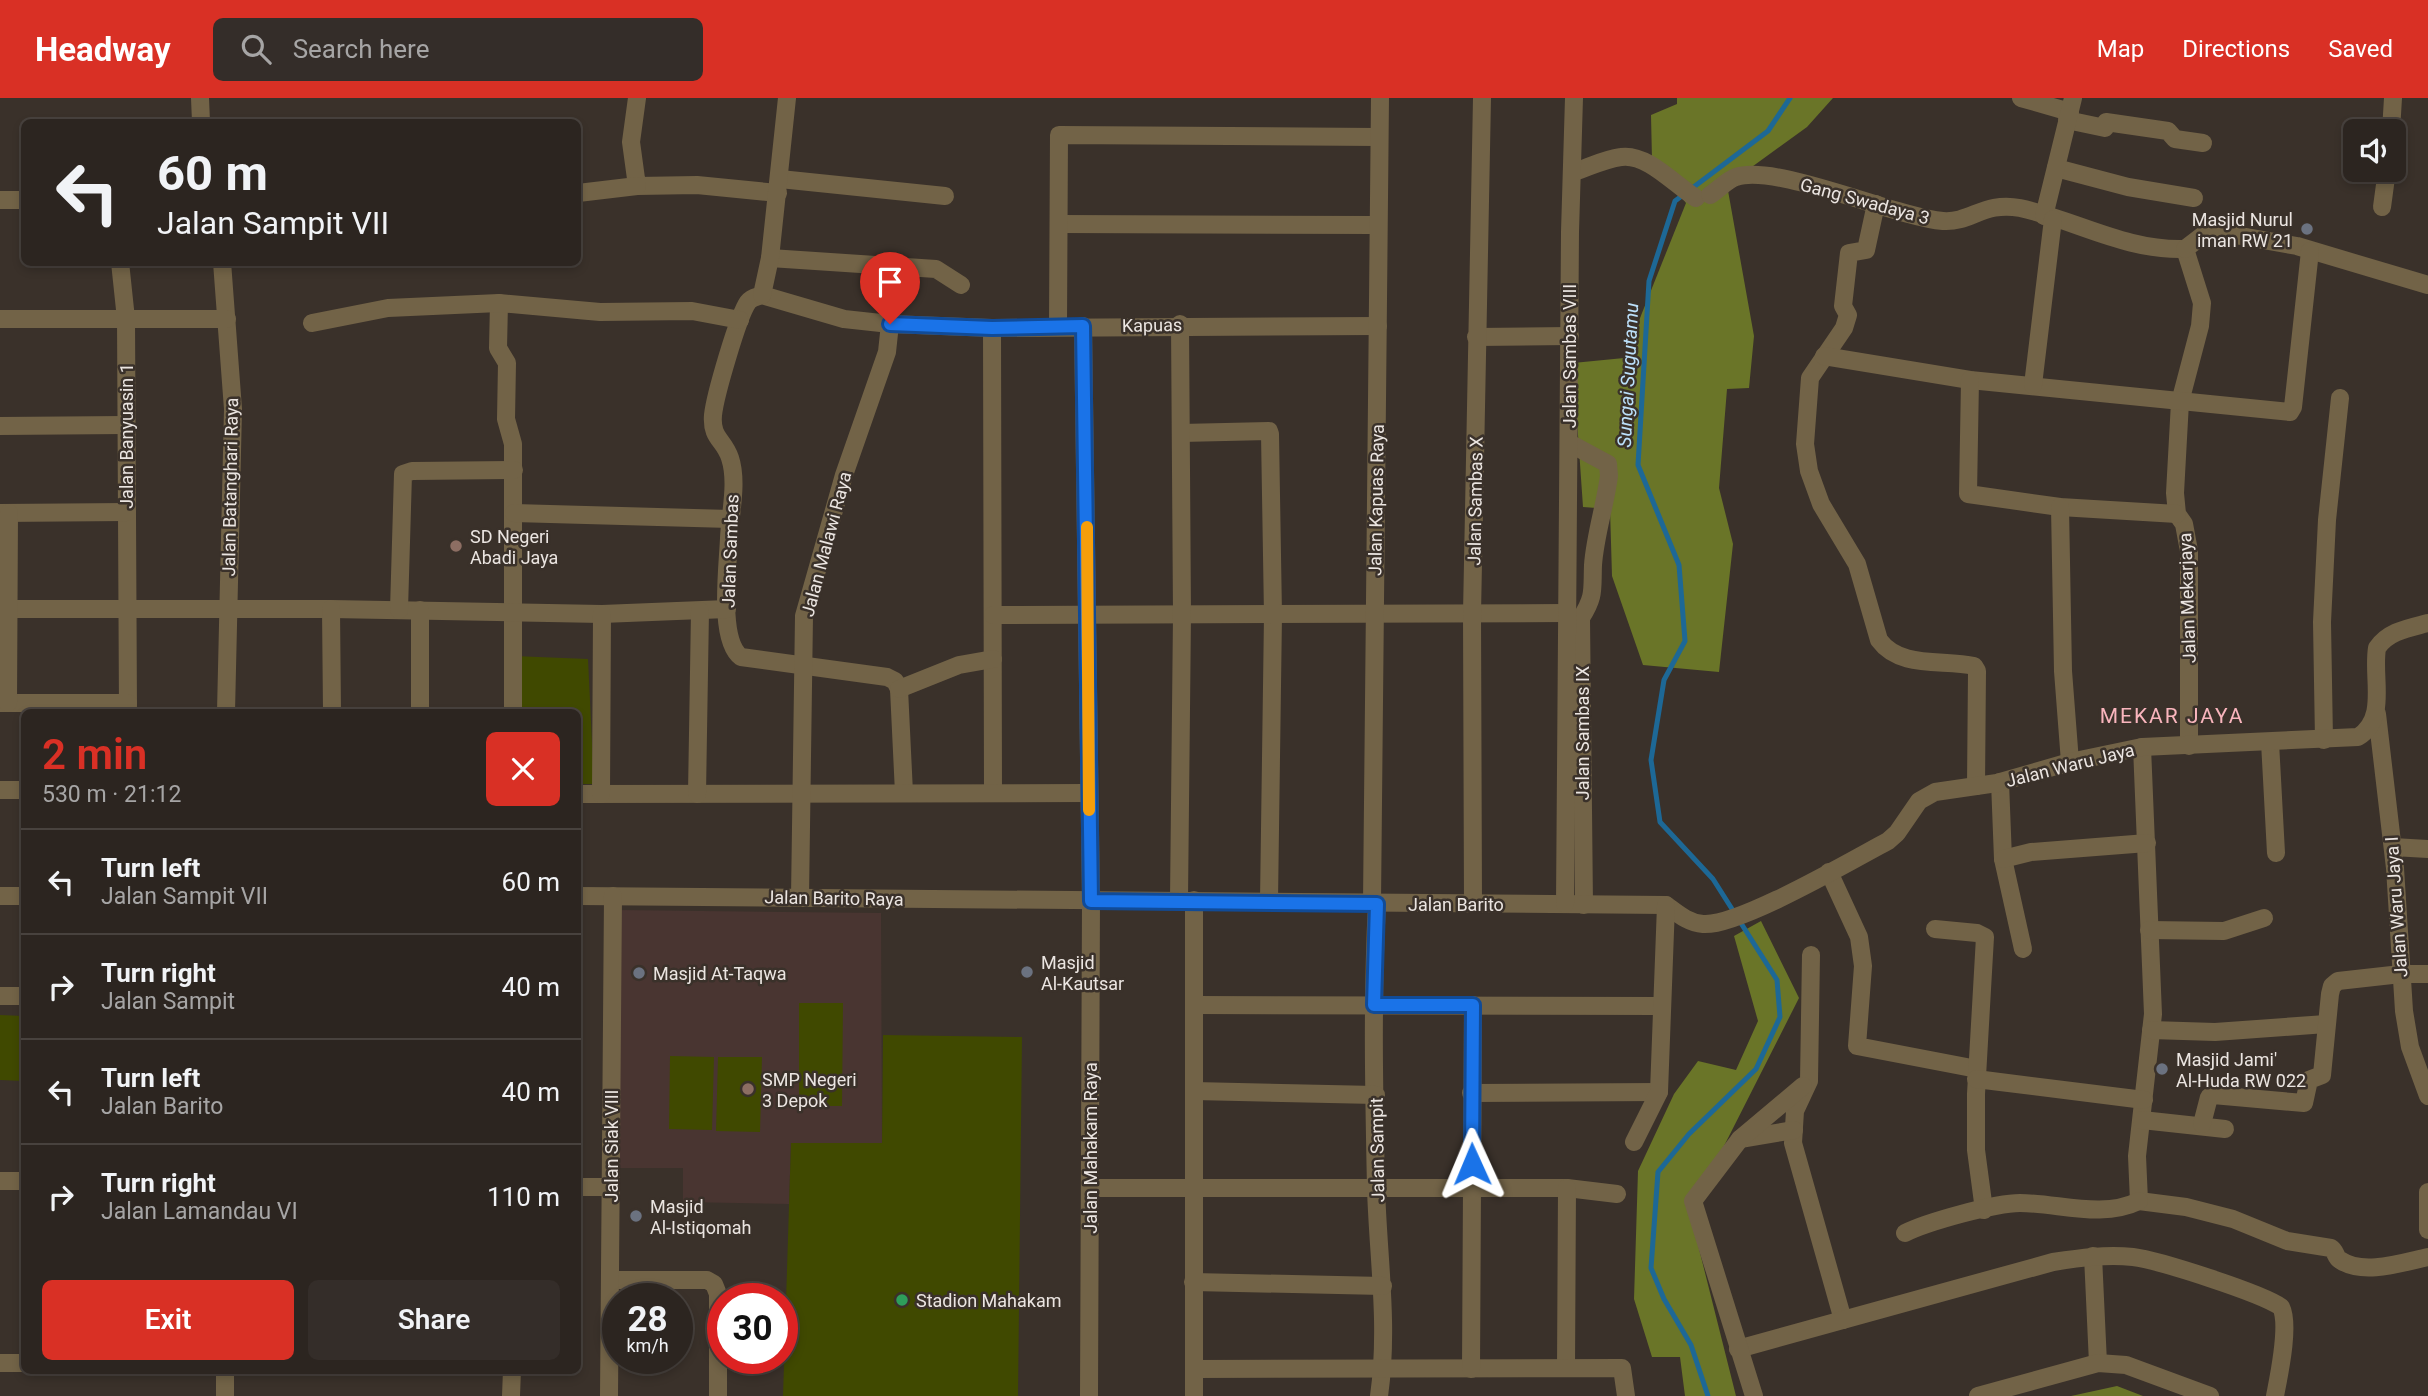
<!DOCTYPE html>
<meta charset="utf-8">
<style>
body{margin:0;font-family:Roboto,sans-serif;background:#342d29;color:#f1f3f6;height:100vh;display:flex;flex-direction:column;font-size:26px;white-space:nowrap}
*{box-sizing:border-box;margin:0}
p{font-size:23px;color:#a6a5a5}
.icon{flex:none;width:38px;height:38px;fill:none;stroke:currentColor;stroke-width:2;stroke-linecap:round;stroke-linejoin:round}
.map{position:relative;flex:1;overflow:hidden}
.side{position:absolute;left:21px;top:611px;width:560px;height:665px;display:flex;flex-direction:column;background:#2c2520;border-radius:10px;box-shadow:0 4px 10px #0003,0 0 0 2px #48423e}
.side>*{flex:none}
.banner{position:absolute;left:21px;top:21px;width:560px;height:147px;border-radius:10px;box-shadow:0 4px 10px #0003,0 0 0 2px #48423e;background:#2c2520;color:#f1f3f6;overflow:hidden}
.tools{position:absolute;left:2343px;top:21px;display:grid;gap:14px}
.tools a{display:grid;place-items:center;width:63px;height:63px;border-radius:10px;background:#2c2520;box-shadow:0 4px 10px #0003,0 0 0 2px #48423e;font-size:35px}
.speed{position:absolute;left:602px;top:1185px;display:flex;gap:14px;font-size:35px;font-weight:700;text-align:center}
.speed>*{display:grid;place-content:center;width:91px;height:91px;border-radius:50%;background:#2c2520;box-shadow:0 4px 10px #0003,0 0 0 2px #48423e;line-height:1}
.speed small{font-size:18px;font-weight:400}
.speed .limit{border:10px solid #d22;background:#fff;color:#111}
.pin{position:absolute;display:grid;place-items:center;width:60px;height:60px;color:#fff;margin:-72px -30px;border-radius:50% 50% 50% 0;rotate:-45deg;box-shadow:0 0 7px #0007}
.pin .icon{rotate:45deg}
.me{position:absolute;width:77px;margin:-38px;rotate:359deg;stroke-linejoin:round;filter:drop-shadow(0 0 5px #0008)}
.turn{display:flex;align-items:center;gap:24px;height:147px;padding:0 21px;font-size:32px}
.turn .icon{width:91px;height:91px;stroke-width:2.5}
.turn b{display:block;font-size:49px;line-height:60px}
.round{display:grid;place-items:center;flex:none;width:74px;height:74px;border-radius:10px;background:#342d29}
.overview{display:flex;align-items:center;justify-content:space-between;height:119px;padding:0 21px}
h1{font-size:42px;font-weight:600;line-height:52px;color:#d93025}
.primary-button{display:flex;gap:14px;margin-top:auto;padding:14px 21px}
.primary-button a{flex:1;height:80px;border-radius:10px;background:#d93025;color:#fff;font-size:28px;font-weight:600;line-height:80px;text-align:center}
.primary-button a+a{background:#342d29;color:#f1f3f6}
ul{padding:0;list-style:none}
li{display:flex;align-items:center;gap:21px;height:105px;padding:0 21px;border-top:2px solid #48423e}
li div{flex:1}
li b{display:block;font-size:26px}
li em{font-style:normal}
header{display:flex;align-items:center;gap:42px;box-sizing:border-box;height:98px;padding:0 35px;background:#d93025;color:#fff}
header strong{font-size:33px}
nav{display:flex;gap:38px;margin-inline-start:auto;font-size:24px}
.search{width:490px;height:63px;background:#342d29;display:flex;align-items:center;gap:18px;box-sizing:border-box;padding:0 24px;border-radius:10px;color:#a6a5a5;font-size:26px}
.map>svg:first-child{display:block}
</style>
<header>
<strong>Headway</strong>
<div class="search"><svg class="icon" aria-label="search" viewBox="0 0 24 24"><circle cx="10" cy="10" r="6"/><path d="M15 15l6 6"/></svg>Search here</div>
<nav><a>Map</a><a>Directions</a><a>Saved</a></nav>
</header>
<div class="map">
<svg width="2428" height="1298" viewBox="0 0 2428 1298">
<rect width="100%" height="100%" fill="#3a312a"/>
<path fill="#493531" d="M616,812L881,815L882,1045H791L789,1106L683,1104V1070H614Z"/>
<g fill="#404900">
<path d="M514,558L588,561L594,686H578V614H515Z"/>
<path d="M799,905H843L842,1008H799Z"/>
<path d="M0,917L24,918V983L0,982Z"/>
<path d="M883,937L1022,939L1018,1298H783L791,1045H882Z"/>
<path d="M670,958L714,959L712,1032L669,1031Z"/>
<path d="M718,959H762L760,1034L716,1033Z"/>
</g>
<g fill="#6a7528">
<path d="M1677,0H1833L1807,29L1727,87L1754,238L1749,290L1727,291L1719,390L1733,446L1719,574L1643,567L1612,478L1610,411L1583,409L1573,265L1624,260L1686,105L1652,62L1651,17L1677,6Z"/>
<path d="M1761,823L1799,900L1690,1115L1736,1298H1685L1680,1259H1652L1634,1201L1638,1073L1674,996L1698,963L1736,972L1758,923L1734,838Z"/>
<path d="M2117,1288L2143,1298H2071Z"/>
</g>
<g fill="none" stroke-linecap="round" stroke-linejoin="round">
<g stroke="#1d6896" stroke-width="5">
<path d="M1691,91L1768,33L1790,0"/>
<path d="M1683,97L1675,103L1649,183L1638,367L1679,467L1685,543L1664,582L1651,662L1660,724L1713,781L1777,882L1780,919L1756,971L1689,1036L1658,1074L1651,1170L1664,1201L1691,1247L1708,1298"/>
</g>
<g stroke="#726347" stroke-width="18">
<path d="M200,0L201,24"/>
<path d="M637,0L631,44L637,88L697,87L778,95"/>
<path d="M2021,0L2070,14"/>
<path d="M2067,22L2105,30L2106,24L2168,33L2175,41L2203,45"/>
<path d="M2391,33L2393,0"/>
<path d="M2056,70L2128,89L2194,100"/>
<path d="M1574,74C1589,69 1605,61 1621,59C1647,55 1675,87 1696,100"/>
<path d="M780,81L945,98"/>
<path d="M578,95L637,88"/>
<path d="M1710,97C1718,92 1727,82 1736,79C1775,65 1895,119 1943,123C1971,125 1984,103 2020,110C2076,122 2126,153 2185,151"/>
<path d="M0,102H24"/>
<path d="M1876,106L1866,152L1849,155L1843,208L1848,217L1844,230L1810,280L1805,346L1809,373L1821,406L1857,466L1879,542C1900,571 1943,561 1974,568L1977,573L1976,688"/>
<path d="M2382,109L2387,72"/>
<path d="M2044,118L2073,0"/>
<path d="M1059,126L1377,127"/>
<path d="M2185,151L2202,205L2200,228L2180,304L2175,395L2177,416L2184,426L2189,453V648"/>
<path d="M2185,151L2202,138L2218,134L2235,137L2297,148L2428,187"/>
<path d="M770,160L936,171L961,187"/>
<path d="M120,164L126,221L128,614"/>
<path d="M222,164L233,311L226,614"/>
<path d="M762,197L844,221L890,226L992,230L1378,228"/>
<path d="M762,197C757,199 752,199 748,204C738,218 715,298 713,317C711,341 724,341 730,360C738,384 730,416 729,440C728,468 718,542 741,559L887,579L895,583L899,591"/>
<path d="M762,197L770,160L787,0"/>
<path d="M499,205L498,250L507,265L506,321L513,346V614"/>
<path d="M0,221H227"/>
<path d="M312,225L388,210L499,205L600,214L692,213L740,222"/>
<path d="M1058,227L1059,37L1378,39"/>
<path d="M1083,228L1091,803L1089,1298"/>
<path d="M992,230L993,695"/>
<path d="M1476,239L1570,238"/>
<path d="M1824,258L1970,282L2290,314L2293,309L2310,153"/>
<path d="M1970,282L1968,396L2060,409L2177,416"/>
<path d="M2033,287L2053,121"/>
<path d="M0,328L125,327"/>
<path d="M1181,335L1269,333L1270,336L1273,517L1269,803"/>
<path d="M1569,345L1608,366L1609,378C1605,408 1595,438 1593,467C1592,492 1595,498 1581,520L1584,807"/>
<path d="M2060,409L2063,573L2070,664"/>
<path d="M0,415L127,414"/>
<path d="M514,415L730,421"/>
<path d="M0,511H331L602,516L727,511"/>
<path d="M331,511L332,614"/>
<path d="M399,512L403,376L412,373L514,372"/>
<path d="M420,512V614"/>
<path d="M993,517L1566,515"/>
<path d="M899,591L904,695"/>
<path d="M899,591L959,567L993,561"/>
<path d="M0,605H128"/>
<path d="M8,605L9,415"/>
<path d="M2377,616L2395,770L2404,913L2410,949L2428,998"/>
<path d="M2324,642L2322,524L2327,422L2340,300"/>
<path d="M2270,644L2276,755"/>
<path d="M2142,649L2153,916L2137,1058L2139,1103L2186,1109L2233,1121L2287,1143L2331,1150C2336,1153 2335,1159 2340,1162C2363,1178 2404,1164 2428,1159"/>
<path d="M2000,684L2003,761L2023,851"/>
<path d="M0,692H24"/>
<path d="M578,696L1088,695"/>
<path d="M601,696L602,516"/>
<path d="M697,696L700,513"/>
<path d="M2393,749L2428,751"/>
<path d="M2003,761L2031,754L2147,745"/>
<path d="M1829,774L1859,839L1863,868L1857,948L1977,971"/>
<path d="M0,798H24"/>
<path d="M578,798L1666,807C1677,815 1688,825 1703,826C1738,829 1852,762 1888,743L1897,735L1919,703L1935,694L1997,685L2070,664L2142,649L2358,639C2388,620 2372,581 2377,550C2388,533 2409,530 2428,525"/>
<path d="M800,800L804,518L844,377L887,254L890,226"/>
<path d="M1179,801L1182,517L1180,226"/>
<path d="M1372,805L1380,0"/>
<path d="M1377,806C1372,900 1374,995 1376,1090C1378,1159 1389,1228 1379,1298"/>
<path d="M1473,806L1472,516L1482,0"/>
<path d="M1565,806L1570,134L1574,0"/>
<path d="M1935,831L1977,835L1985,839L1976,996V1052L1984,1112"/>
<path d="M2149,832L2224,833L2264,820"/>
<path d="M1811,857L1809,983L1795,1013L1793,1045L1843,1222"/>
<path d="M0,898H24"/>
<path d="M1194,907L1661,908"/>
<path d="M2151,932L2215,934L2326,926"/>
<path d="M1976,981L2144,1002"/>
<path d="M1194,993L1376,997"/>
<path d="M1471,995L1659,994"/>
<path d="M2142,1022L2225,1031"/>
<path d="M2202,1026L2209,999L2213,997L2304,1005L2309,982L2322,977L2330,896L2332,888L2338,883L2401,876H2428"/>
<path d="M1740,1041L1794,1032"/>
<path d="M1634,1044L1659,994L1666,807"/>
<path d="M0,1083H24"/>
<path d="M578,1089H611"/>
<path d="M1090,1090H1567L1617,1096"/>
<path d="M2428,1094V1132"/>
<path d="M1905,1135C1927,1124 1995,1105 2020,1105C2059,1105 2102,1121 2139,1103"/>
<path d="M2093,1158L2098,1265"/>
<path d="M610,1182H707L714,1186L718,1196V1298"/>
<path d="M1193,1184L1383,1188"/>
<path d="M1738,1251L2053,1164C2079,1160 2106,1156 2133,1159C2158,1162 2261,1195 2281,1209C2290,1227 2279,1277 2275,1298"/>
<path d="M0,1265H24"/>
<path d="M1566,1270L1567,1090"/>
<path d="M1194,1271L1622,1270L1626,1298"/>
<path d="M1471,1271L1473,907"/>
<path d="M225,1298V1272"/>
<path d="M511,1298L512,1272"/>
<path d="M609,1298L613,798"/>
<path d="M1194,1298V802"/>
<path d="M1754,1298L1693,1103L1740,1041L1803,988"/>
<path d="M1978,1298L2098,1265L2126,1267L2210,1298"/>
</g>
</g>
<g fill="none" stroke-linecap="round" stroke-linejoin="round">
<g stroke="#114b97" stroke-width="18">
<path id="route" d="M890,226L992,230L1083,228L1091,803L1377,806L1374,907H1473L1472,1066"/>
</g>
<use href="#route" stroke="#1a73e8" stroke-width="12"/>
<path stroke="#f59e0b" stroke-width="12" d="M1087,429L1089,712"/>
</g>
<g fill="#6b7280" stroke="#3a312a" stroke-width="2.5">
<circle cx="2307" cy="131" r="7"/>
<circle cx="1027" cy="874" r="7"/>
<circle cx="639" cy="875" r="7"/>
<circle cx="2162" cy="971" r="7"/>
<circle cx="636" cy="1118" r="7"/>
</g>
<g fill="#8d6e63" stroke="#3a312a" stroke-width="2.5">
<circle cx="456" cy="448" r="7"/>
<circle cx="748" cy="991" r="7"/>
</g>
<circle fill="#2e9e5b" stroke="#3a312a" stroke-width="2.5" cx="902" cy="1202" r="7"/>
<g text-anchor="middle" dominant-baseline="central" stroke-width="5" stroke-linejoin="round" paint-order="stroke">
<g font-size="18" fill="#ebe5e1" stroke="#3a312a">
<text transform="translate(1865 103) rotate(15)">Gang Swadaya 3</text>
<text transform="translate(1152 227) rotate(-1)">Kapuas</text>
<text transform="translate(1569 258) rotate(-90)">Jalan Sambas VIII</text>
<text transform="translate(126 338) rotate(-90)">Jalan Banyuasin 1</text>
<text transform="translate(230 389) rotate(-89)">Jalan Batanghari Raya</text>
<text transform="translate(1376 402) rotate(-89)">Jalan Kapuas Raya</text>
<text transform="translate(1475 403) rotate(-89)">Jalan Sambas X</text>
<text transform="translate(826 446) rotate(-75)">Jalan Malawi Raya</text>
<text transform="translate(730 453) rotate(-88)">Jalan Sambas</text>
<text transform="translate(2187 500) rotate(-92)">Jalan Mekarjaya</text>
<text transform="translate(1582 635) rotate(-90)">Jalan Sambas IX</text>
<text transform="translate(2070 667) rotate(-14)">Jalan Waru Jaya</text>
<text transform="translate(834 800) rotate(1)">Jalan Barito Raya</text>
<text x="1456" y="806">Jalan Barito</text>
<text transform="translate(2396 809) rotate(-94)">Jalan Waru Jaya I</text>
<text transform="translate(611 1048) rotate(-90)">Jalan Siak VIII</text>
<text transform="translate(1090 1050) rotate(-90)">Jalan Mahakam Raya</text>
<text transform="translate(1377 1052) rotate(-91)">Jalan Sampit</text>
</g>
<g font-size="18" fill="#ebe5e1" stroke="#3a312a" text-anchor="start">
<text x="2293" y="121" text-anchor="end">Masjid Nurul<tspan x="2293" dy="21">iman RW 21</tspan></text>
<text x="470" y="438">SD Negeri<tspan x="470" dy="21">Abadi Jaya</tspan></text>
<text x="1041" y="864">Masjid<tspan x="1041" dy="21">Al-Kautsar</tspan></text>
<text x="653" y="875">Masjid At-Taqwa</text>
<text x="2176" y="961">Masjid Jami'<tspan x="2176" dy="21">Al-Huda RW 022</tspan></text>
<text x="762" y="981">SMP Negeri<tspan x="762" dy="21">3 Depok</tspan></text>
<text x="650" y="1108">Masjid<tspan x="650" dy="21">Al-Istiqomah</tspan></text>
<text x="916" y="1202">Stadion Mahakam</text>
</g>
<g font-size="19" font-style="italic" fill="#bce0fa" stroke="#3a312a">
<text transform="translate(1628 277) rotate(-87)">Sungai Sugutamu</text>
</g>
<g font-size="21" letter-spacing="2" fill="#f9b5bd" stroke="#3a312a">
<text x="2172" y="618">MEKAR JAYA</text>
</g>
</g>
</svg>
<div class="tools">
<a><svg class="icon" aria-label="sound" viewBox="0 0 24 24"><path d="M4 9h4l5-4v14l-5-4H4zM17 9q2 3 0 6"/></svg></a>
</div>
<div class="speed"><div>28<small>km/h</small></div><div class="limit">30</div></div>
<div class="pin" style="left:890px;top:226px;background:#d93025"><svg class="icon" aria-label="arrive" viewBox="0 0 24 24"><path d="M6 21V4h12l-3 4 3 4H6"/></svg></div>
<svg class="me" style="left:1472px;top:1066px" viewBox="-20 -20 40 40"><path d="M0-17L14 15 0 8-14 15z" fill="#1a73e8" stroke="#fff" stroke-width="4"/></svg>
<div class="banner">
<div class="turn"><svg class="icon" aria-label="left" viewBox="0 0 24 24"><path d="M17 20v-9H6M10 6l-5 5 5 5"/></svg><div><b>60 m</b>Jalan Sampit VII</div></div>
</div>
<section class="side">
<div class="overview"><div><h1>2 min</h1><p>530 m · 21:12</p></div><a class="round" style="background:#d93025;color:#fff"><svg class="icon" aria-label="close" viewBox="0 0 24 24"><path d="M6 6l12 12M18 6L6 18"/></svg></a></div>
<ul>
<li><svg class="icon" aria-label="left" viewBox="0 0 24 24"><path d="M17 20v-9H6M10 6l-5 5 5 5"/></svg><div><b>Turn left</b><p>Jalan Sampit VII</p></div><em>60 m</em></li>
<li><svg class="icon" aria-label="right" viewBox="0 0 24 24"><path d="M7 20v-9h11M14 6l5 5-5 5"/></svg><div><b>Turn right</b><p>Jalan Sampit</p></div><em>40 m</em></li>
<li><svg class="icon" aria-label="left" viewBox="0 0 24 24"><path d="M17 20v-9H6M10 6l-5 5 5 5"/></svg><div><b>Turn left</b><p>Jalan Barito</p></div><em>40 m</em></li>
<li><svg class="icon" aria-label="right" viewBox="0 0 24 24"><path d="M7 20v-9h11M14 6l5 5-5 5"/></svg><div><b>Turn right</b><p>Jalan Lamandau VI</p></div><em>110 m</em></li>
</ul>
<div class="primary-button"><a>Exit</a><a>Share</a></div>
</section>
</div>
